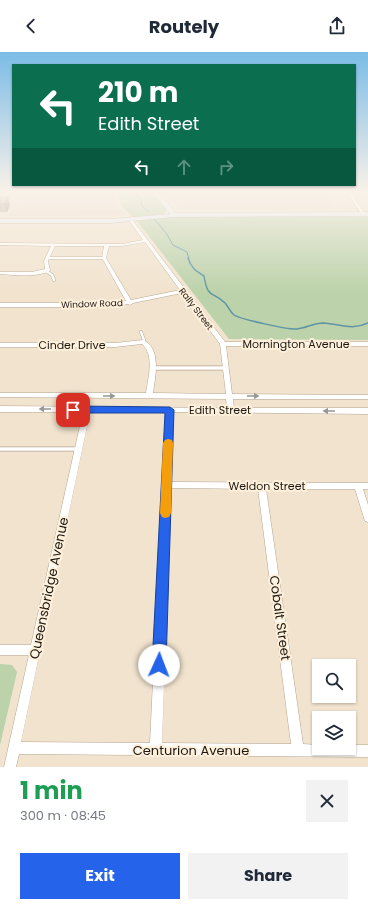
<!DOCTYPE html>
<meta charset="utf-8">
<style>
body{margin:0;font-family:Poppins,sans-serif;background:#f2f2f3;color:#1f2937;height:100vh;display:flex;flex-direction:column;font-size:15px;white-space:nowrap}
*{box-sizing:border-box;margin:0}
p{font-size:13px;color:#747a83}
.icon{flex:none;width:22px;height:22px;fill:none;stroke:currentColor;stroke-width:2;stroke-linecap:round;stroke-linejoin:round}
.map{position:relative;height:715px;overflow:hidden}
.details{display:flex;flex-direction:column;background:#fff;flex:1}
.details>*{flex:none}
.banner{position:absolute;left:12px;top:12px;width:344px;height:122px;border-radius:0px;box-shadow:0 1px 3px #0004;background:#0b6e4f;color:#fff;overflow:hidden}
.buttons{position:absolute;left:312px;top:607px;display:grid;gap:8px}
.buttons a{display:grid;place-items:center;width:44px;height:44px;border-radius:0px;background:#fff;box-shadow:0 1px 3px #0004;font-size:20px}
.pin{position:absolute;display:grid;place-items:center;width:34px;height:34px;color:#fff;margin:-17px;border-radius:8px;box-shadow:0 2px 6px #0006}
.me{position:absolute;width:44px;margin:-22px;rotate:2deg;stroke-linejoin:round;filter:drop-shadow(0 0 3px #0008)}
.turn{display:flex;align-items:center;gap:14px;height:84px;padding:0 20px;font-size:18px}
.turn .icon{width:52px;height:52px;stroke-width:2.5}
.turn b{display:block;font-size:28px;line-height:34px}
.lanes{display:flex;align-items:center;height:38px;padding:0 20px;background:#0003;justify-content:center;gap:20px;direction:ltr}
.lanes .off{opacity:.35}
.round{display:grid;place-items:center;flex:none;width:42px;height:42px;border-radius:0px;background:#f2f2f3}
.head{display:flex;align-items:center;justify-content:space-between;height:68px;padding:0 20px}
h1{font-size:24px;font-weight:700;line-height:30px;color:#1e9e55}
.primary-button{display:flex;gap:8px;margin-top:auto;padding:8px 20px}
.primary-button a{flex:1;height:46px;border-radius:0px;background:#2563eb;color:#fff;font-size:16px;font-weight:700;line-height:46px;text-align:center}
.primary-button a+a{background:#f2f2f3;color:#1f2937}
header{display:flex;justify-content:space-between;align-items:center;height:52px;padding:0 20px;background:#fff;font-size:18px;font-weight:700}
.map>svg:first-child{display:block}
</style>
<header><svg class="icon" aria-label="back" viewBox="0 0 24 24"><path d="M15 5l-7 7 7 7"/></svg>Routely<svg class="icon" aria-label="share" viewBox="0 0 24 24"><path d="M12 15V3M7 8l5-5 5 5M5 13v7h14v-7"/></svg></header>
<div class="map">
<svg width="368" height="715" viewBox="0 0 368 715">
<rect width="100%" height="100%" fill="#f1e3ce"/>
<g fill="#ebd7c8">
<path d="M0,139H109L125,163L7,164L19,145H0Z"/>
<path d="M162,139H323L333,158H181Z"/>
</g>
<g fill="#bcd2aa">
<path d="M114,139H150L167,158L163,162L133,165L121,154L120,147Z"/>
<path d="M168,165H368V288L229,287L137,169Z"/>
<path d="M0,612L12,613L17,620L0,693Z"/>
</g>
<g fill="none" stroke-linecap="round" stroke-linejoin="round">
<g stroke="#5d94a6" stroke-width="1">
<path d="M129,139L142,148L141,153L149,160"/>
<path d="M154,167L166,181L173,193L187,200L189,207"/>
</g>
<path stroke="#5d94a6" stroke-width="1.5" d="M188,206C191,216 196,219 204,224C208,248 212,238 225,251C228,254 230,260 234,263C240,267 289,278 297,277C306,276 314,271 323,271C341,272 351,279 368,271"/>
<g stroke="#b3a692" stroke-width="3">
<path id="lane-far2" d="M47,206H104"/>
</g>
<g stroke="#b3a692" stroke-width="3.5">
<g id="lane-far1">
<path d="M46,219L52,223L54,228"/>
<path d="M141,280L144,288L143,290"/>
</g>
</g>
<g stroke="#b3a692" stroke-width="5">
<g id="lane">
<path d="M152,316H226"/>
<path d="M0,397H79"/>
</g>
</g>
<g stroke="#b3a692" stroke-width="1">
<g id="street">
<path d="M346,139H368V141H351L365,162L364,163H362Z"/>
<path d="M129,166H131L225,290H368V294H226L232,342L368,343V347H233L234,356H368V362L173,360L171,430L368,431V437H363L368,453V470L365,469L364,466L355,437H266L303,692L319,693V696H349V693H368V705L19,702L16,715H4L29,603H0V593H31L83,360H0V354L227,356L226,347L0,345V341H146C148,327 155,303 142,292L115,295H0V291H115L143,288C162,296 155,326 153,341L226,342L220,292L182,241L133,251L130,253L128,252L113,255H0V251H113L126,249L102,206L104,194H55L48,209L50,219C34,226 16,223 0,222V220H32L45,217L44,209L51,194L0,193V191L122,192L143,188L128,167ZM145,190L180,238L131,248L106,206L109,194H122ZM90,360H166L150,691L21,690ZM171,436L258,437L291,692L162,691Z"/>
</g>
</g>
<g stroke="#b3a692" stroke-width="1">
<path id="secondary" d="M152,139H157L173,157L175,161L368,160V164L173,165L111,171H0V167H111L170,162Z"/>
</g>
<use href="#lane-far2" stroke="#fff" stroke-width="2"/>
<use href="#lane-far1" stroke="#fff" stroke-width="2.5"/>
<use href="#lane" stroke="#fff" stroke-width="3.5"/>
<use href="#street" fill="#fff" fill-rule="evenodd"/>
<use href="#secondary" fill="#e6eefb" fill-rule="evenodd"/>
</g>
<path fill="#a29584" d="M0,145H8L10,153L7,160H0Z"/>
<path fill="#84796b" d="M8,145L10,153L7,160L4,152Z"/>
<path fill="#bcad99" stroke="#84796b" d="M0,145H8L4,152H0Z"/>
<defs><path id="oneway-solid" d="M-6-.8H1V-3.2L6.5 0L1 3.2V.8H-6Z"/></defs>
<g fill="#999794">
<use href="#oneway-solid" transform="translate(109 344)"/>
<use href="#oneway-solid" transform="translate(253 344)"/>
<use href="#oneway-solid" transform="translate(45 357) rotate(-180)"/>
<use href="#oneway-solid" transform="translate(329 359) rotate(-180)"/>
</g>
<linearGradient id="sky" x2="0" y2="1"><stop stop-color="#7bbce7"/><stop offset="0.58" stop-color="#f9f2e9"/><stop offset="1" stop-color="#f9f2e9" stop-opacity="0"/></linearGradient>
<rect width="368" height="240" fill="url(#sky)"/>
<path fill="#2563eb" stroke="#184099" d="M73,354L170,355L174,358L166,613L164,618L159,620L154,618L152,613L165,361H73L68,358Z"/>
<path fill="#f59e0b" d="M168,387L172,388L173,391L171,461L169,465L165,466L162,465L160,461L163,391L165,388Z"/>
<g text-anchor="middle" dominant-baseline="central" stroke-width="4" stroke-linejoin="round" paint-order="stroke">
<g font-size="9" fill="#1d1811" stroke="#fef0db">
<text transform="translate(92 252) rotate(-2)">Window Road</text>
<text transform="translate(196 257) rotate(53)">Rally Street</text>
</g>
<g font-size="11" fill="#1d1811" stroke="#fef0db">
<text x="296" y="292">Mornington Avenue</text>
<text x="72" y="293">Cinder Drive</text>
<text x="220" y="358">Edith Street</text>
<text x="267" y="434">Weldon Street</text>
</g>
<g font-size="13" fill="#1d1811" stroke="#fef0db">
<text transform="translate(49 536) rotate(-78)">Queensbridge Avenue</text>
<text transform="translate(280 566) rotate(82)">Cobalt Street</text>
<text x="191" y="698">Centurion Avenue</text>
</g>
</g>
</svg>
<div class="buttons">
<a><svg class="icon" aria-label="search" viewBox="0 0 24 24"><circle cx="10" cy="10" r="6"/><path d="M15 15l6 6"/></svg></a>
<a><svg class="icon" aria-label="layers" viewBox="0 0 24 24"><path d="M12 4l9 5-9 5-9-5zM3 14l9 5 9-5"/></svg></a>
</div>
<div class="pin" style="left:73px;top:358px;background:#d93025"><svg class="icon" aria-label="arrive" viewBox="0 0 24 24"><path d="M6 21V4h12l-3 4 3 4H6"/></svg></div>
<svg class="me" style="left:159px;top:613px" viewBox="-20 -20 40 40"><circle r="19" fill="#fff"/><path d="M0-13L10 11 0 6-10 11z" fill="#2563eb"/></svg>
<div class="banner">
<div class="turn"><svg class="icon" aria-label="left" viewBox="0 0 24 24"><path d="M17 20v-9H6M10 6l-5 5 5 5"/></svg><div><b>210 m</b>Edith Street</div></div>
<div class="lanes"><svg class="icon" aria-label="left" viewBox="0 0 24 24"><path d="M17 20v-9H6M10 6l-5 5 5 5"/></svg><svg class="icon off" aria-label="ahead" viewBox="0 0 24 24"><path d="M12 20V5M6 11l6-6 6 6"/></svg><svg class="icon off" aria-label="right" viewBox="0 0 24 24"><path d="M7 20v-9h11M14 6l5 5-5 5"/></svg></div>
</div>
</div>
<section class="details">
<div class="head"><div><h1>1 min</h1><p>300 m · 08:45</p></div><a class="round"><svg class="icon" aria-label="close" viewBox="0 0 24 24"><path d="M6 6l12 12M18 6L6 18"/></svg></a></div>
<div class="primary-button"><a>Exit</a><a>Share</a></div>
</section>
